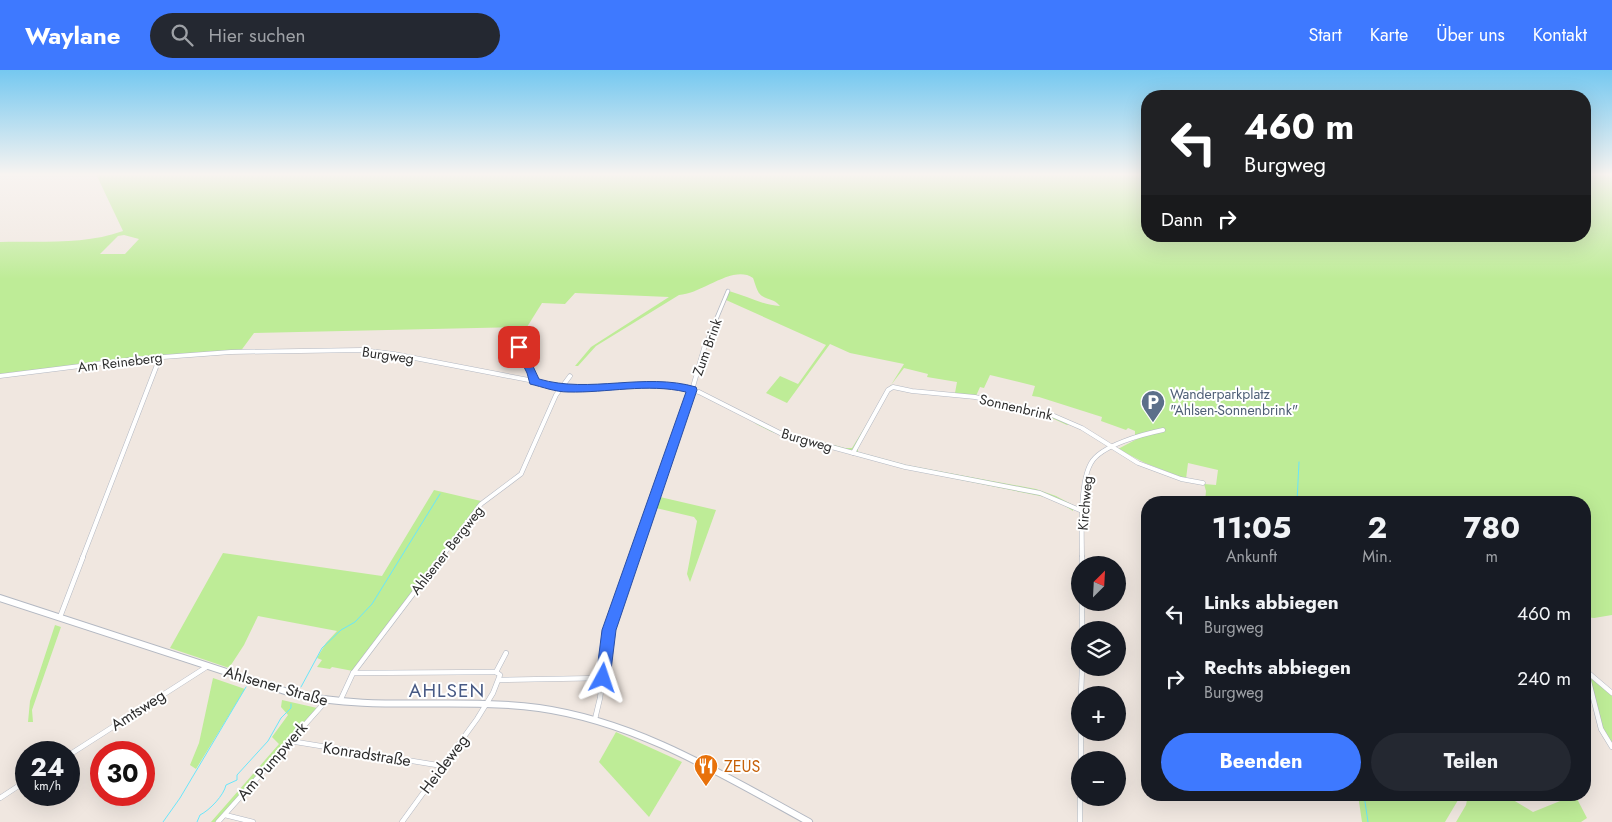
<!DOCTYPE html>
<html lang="de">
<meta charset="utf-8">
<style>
body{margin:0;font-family:Jost,sans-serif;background:#242831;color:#f1f3f6;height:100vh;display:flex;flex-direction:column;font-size:19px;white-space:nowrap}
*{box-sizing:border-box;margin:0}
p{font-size:16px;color:#9ea1a6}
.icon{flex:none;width:28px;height:28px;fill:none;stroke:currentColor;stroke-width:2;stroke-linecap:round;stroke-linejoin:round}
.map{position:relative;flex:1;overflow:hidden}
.side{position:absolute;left:1141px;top:426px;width:450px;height:305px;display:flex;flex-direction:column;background:#171b24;border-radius:20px;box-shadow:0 5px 20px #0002}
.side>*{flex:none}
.banner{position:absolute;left:1141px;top:20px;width:450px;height:152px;border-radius:20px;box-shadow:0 5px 20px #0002;background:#202124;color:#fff;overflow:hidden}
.needle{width:32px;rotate:24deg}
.tools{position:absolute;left:1071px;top:486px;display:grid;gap:10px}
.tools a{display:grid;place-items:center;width:55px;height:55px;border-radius:50%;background:#171b24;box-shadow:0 5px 20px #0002;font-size:25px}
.speed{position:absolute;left:15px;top:671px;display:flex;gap:10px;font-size:25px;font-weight:700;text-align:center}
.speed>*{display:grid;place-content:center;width:65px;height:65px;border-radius:50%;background:#171b24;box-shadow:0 5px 20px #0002;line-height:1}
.speed small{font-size:12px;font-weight:400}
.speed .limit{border:8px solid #d22;background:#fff;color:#111}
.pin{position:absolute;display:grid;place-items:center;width:42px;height:42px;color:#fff;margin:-21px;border-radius:10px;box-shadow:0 2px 8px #0006}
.me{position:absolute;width:55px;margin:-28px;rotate:5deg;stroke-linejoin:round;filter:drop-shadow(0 0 4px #0008)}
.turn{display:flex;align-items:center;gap:18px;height:105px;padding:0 20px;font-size:22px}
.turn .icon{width:65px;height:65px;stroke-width:2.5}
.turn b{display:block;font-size:35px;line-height:42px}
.then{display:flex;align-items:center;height:48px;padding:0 20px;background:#0003;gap:10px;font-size:19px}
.eta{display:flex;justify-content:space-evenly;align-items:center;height:85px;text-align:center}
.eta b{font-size:30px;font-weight:700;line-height:35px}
.cta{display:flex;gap:10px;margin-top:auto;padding:10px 20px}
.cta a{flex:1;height:58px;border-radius:30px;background:#3e79ff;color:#fff;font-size:20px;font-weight:700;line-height:58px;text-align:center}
.cta a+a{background:#242831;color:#f1f3f6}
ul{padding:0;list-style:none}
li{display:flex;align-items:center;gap:15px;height:65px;padding:0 20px}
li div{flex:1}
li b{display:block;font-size:19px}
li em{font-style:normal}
header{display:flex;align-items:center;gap:30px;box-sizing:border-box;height:70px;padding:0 25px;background:#3e79ff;color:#fff}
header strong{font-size:24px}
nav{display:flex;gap:28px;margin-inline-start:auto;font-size:18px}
.search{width:350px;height:45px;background:#242831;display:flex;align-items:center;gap:12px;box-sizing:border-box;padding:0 18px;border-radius:28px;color:#9ea1a6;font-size:19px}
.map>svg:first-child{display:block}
</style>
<header>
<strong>Waylane</strong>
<div class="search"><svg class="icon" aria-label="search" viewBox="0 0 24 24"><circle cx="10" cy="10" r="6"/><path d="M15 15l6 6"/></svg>Hier suchen</div>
<nav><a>Start</a><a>Karte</a><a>Über uns</a><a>Kontakt</a></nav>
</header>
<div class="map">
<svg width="1612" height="752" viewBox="0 0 1612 752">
<rect width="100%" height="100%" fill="#f0e7e0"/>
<g fill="#beec97" fill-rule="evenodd">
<path d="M96,104H1147L1148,166H1585V104L1612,105V545L1594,548L1585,547V432H1205L1206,421L1204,414L1216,415L1218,400L1188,393L1186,409L1145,393L1118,379L1137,369L1135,365V361L1128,358L1126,360L1101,351L1102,347L1039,327L1032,326L1035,316L990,305L984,318L980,317L976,326L955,323L957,312L927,307L928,304L904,298L891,315L893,318C953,325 1013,332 1071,353L1067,355C1016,329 950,325 893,318L889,321L858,378V382L906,395L1036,419L1056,426L1073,435V441L1054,429L1040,426L912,400L772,362L754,353L800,369V366L845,378H852L904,294L850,283L830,274L787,333L766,323L780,306L798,314L826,275L726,230L729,221C747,226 762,235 780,236C773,228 770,231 762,226C757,223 755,213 753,208C733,194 702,224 679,225L596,276L578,296H575L591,277L669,227L575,223L565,234L542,233L527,257L254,263L240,282L136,288L0,304V172C40,171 85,175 123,161ZM124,165L139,169L125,184H100L118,166Z"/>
<path d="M434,420L481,431L353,601L332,597L330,599L317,597L322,590L317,588L326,573L337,561L258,546L244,575L229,598L170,578L223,483L382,506Z"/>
<path d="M660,427L716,440L690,512L687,504L697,451L694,447L656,438Z"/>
<path d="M55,555L61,557L32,640L33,652H28L30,631Z"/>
<path d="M1589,604L1612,625V674L1602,656Z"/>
<path d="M213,608L245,619L196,699L190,695L199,673Z"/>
<path d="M282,630L317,638L216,752H211L279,674L272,667L288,645L281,637Z"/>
<path d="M616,662L682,692L649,747L599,692Z"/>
<path d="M1358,725H1461L1445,752H1362Z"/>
<path d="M1468,725H1505L1533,742L1575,725L1587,748L1581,752H1456L1466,735Z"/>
</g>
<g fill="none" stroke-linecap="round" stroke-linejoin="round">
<g stroke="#6ae6fb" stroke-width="1">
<path d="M1297,432L1299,392"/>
<path d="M301,617L322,578L341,560L355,552L372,534L440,424"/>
<path d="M1364,725L1368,752"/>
<path d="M163,752L180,728L246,617"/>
<path d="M197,752L200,745C210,740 224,725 226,715L237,710V705L268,671L281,648L291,638V634"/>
</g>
<g stroke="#b3b8c2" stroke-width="4.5">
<g id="street-far2">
<path d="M507,266L517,276"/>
<path d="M705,276L728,221"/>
</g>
</g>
<g stroke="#b3b8c2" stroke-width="5">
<g id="street-far1">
<path d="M515,275L528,292L534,311"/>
<path d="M0,306L136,289L231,282L361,280L394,284L534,311L560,318L634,315L681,317L699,322L780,363L905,397L1040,423L1082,441"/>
<path d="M853,383L888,320L893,317L912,321L975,327L1052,345L1082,358L1138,393L1181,409L1203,413"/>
<path d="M82,489L160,287"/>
<path d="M440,489L481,434L521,404L556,325L570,306"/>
<path d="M634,489L686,341L705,275"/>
<path d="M1082,489C1082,464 1079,414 1091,393C1101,375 1144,364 1163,360"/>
</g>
</g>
<g stroke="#b3b8c2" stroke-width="5.5">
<g id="street">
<path d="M1082,487V495"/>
<path d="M1082,532V560"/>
<path d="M60,547L83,487"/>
<path d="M1585,600L1612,623"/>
<path d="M1586,600L1601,659L1612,677"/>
<path d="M496,602L506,583"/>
<path d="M353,603L496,602"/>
<path d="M499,610L603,608"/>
<path d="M1081,625L1082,598"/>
<path d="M340,631L353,603L441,487"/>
<path d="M595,649L600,628L609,560L635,487"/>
<path d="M1081,662V690"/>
<path d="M290,671L443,696"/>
<path d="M69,685L208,596"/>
<path d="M0,728L26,711"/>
<path d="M1080,728V752"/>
<path d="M225,745L253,752"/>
<path d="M218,752L326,631"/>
<path d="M402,752L477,649L493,623L500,605L496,602"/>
</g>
</g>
<g stroke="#b3b8c2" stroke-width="8">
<path id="secondary" d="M0,528L294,624C376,642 457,627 539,638C638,652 723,705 809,752"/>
</g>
<use href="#street-far2" stroke="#fff" stroke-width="3"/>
<use href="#street-far1" stroke="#fff" stroke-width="4"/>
<use href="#street" stroke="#fff" stroke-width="4.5"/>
<use href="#secondary" stroke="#fff" stroke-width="6"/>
</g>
<linearGradient id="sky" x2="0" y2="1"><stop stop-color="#75c8f0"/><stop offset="0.5" stop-color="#f8f4f1"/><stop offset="1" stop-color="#f8f4f1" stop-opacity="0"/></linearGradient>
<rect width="1612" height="209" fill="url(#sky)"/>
<path fill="#3e79ff" stroke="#284fa6" d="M519,274L524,277L539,309C590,324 644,302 696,317L697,320L616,560L610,608L608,612L603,614L598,612L596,608L602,560L686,322C647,313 607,323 568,322C555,322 543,317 530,314L527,303L514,277Z"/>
<defs>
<g id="parking-pin" transform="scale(1.25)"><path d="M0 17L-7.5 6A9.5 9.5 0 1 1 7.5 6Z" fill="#5c6f8a" stroke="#fff"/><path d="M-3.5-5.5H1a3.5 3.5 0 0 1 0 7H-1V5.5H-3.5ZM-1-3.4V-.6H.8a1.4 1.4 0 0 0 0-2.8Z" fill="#fff"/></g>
<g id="restaurant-pin" transform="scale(1.25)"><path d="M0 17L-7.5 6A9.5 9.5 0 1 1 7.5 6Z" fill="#e8710a" stroke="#fff"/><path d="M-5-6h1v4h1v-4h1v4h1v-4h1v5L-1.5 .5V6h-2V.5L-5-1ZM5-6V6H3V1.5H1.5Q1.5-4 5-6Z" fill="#fff"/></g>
</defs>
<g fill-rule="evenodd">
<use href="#parking-pin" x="1153" y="332"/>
<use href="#restaurant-pin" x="706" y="696"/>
</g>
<g text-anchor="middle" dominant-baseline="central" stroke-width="4" stroke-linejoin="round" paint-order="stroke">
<g font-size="14" fill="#2e2e2e" stroke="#fff">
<text transform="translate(707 277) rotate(-70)">Zum Brink</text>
<text transform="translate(388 285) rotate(8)">Burgweg</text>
<text transform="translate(120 292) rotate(-7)">Am Reineberg</text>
<text transform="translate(1016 337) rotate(13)">Sonnenbrink</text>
<text transform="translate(807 370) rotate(16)">Burgweg</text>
<text transform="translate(1085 433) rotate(-85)">Kirchweg</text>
<text transform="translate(447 480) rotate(-52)">Ahlsener Bergweg</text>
</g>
<g font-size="14" fill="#4e5e75" stroke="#fff" text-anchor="start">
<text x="1170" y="324">Wanderparkplatz<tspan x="1170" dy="16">"Ahlsen-Sonnenbrink"</tspan></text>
</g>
<g font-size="16" fill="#2e2e2e" stroke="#fff">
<text transform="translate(276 616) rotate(16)">Ahlsener Straße</text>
<text transform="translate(138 640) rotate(-33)">Amtsweg</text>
<text transform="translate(367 684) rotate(9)">Konradstraße</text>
<text transform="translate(272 691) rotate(-49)">Am Pumpwerk</text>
<text transform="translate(444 694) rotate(-53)">Heideweg</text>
</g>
<g font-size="16" fill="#c56008" stroke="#fff" text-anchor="start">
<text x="724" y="696">ZEUS</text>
</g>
<g font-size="19" letter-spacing="1" fill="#485a85" stroke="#fff">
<text x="447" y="620">AHLSEN</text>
</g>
</g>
</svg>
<div class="tools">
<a><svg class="needle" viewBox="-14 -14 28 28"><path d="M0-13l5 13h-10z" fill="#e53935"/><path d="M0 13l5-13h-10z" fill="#9ea1a6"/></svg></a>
<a><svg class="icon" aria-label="layers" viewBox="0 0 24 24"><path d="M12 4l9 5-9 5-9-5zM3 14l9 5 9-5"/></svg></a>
<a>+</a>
<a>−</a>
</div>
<div class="speed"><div>24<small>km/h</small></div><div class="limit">30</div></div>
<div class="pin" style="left:519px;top:277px;background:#d93025"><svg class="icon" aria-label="arrive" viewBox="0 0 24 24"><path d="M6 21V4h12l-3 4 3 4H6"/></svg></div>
<svg class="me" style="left:603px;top:608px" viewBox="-20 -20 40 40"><path d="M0-17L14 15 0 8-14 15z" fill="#3e79ff" stroke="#fff" stroke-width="4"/></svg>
<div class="banner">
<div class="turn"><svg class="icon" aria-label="left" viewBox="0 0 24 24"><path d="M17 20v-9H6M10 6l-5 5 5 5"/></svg><div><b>460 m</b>Burgweg</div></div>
<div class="then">Dann<svg class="icon" aria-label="right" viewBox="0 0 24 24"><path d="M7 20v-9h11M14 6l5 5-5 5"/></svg></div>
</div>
<section class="side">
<div class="eta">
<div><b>11:05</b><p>Ankunft</p></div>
<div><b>2</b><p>Min.</p></div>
<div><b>780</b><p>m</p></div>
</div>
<ul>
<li><svg class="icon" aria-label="left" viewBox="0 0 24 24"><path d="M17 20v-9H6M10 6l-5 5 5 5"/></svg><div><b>Links abbiegen</b><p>Burgweg</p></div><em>460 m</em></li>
<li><svg class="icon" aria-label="right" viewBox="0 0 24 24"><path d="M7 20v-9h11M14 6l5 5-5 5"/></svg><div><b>Rechts abbiegen</b><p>Burgweg</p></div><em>240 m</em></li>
</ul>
<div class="cta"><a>Beenden</a><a>Teilen</a></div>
</section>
</div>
